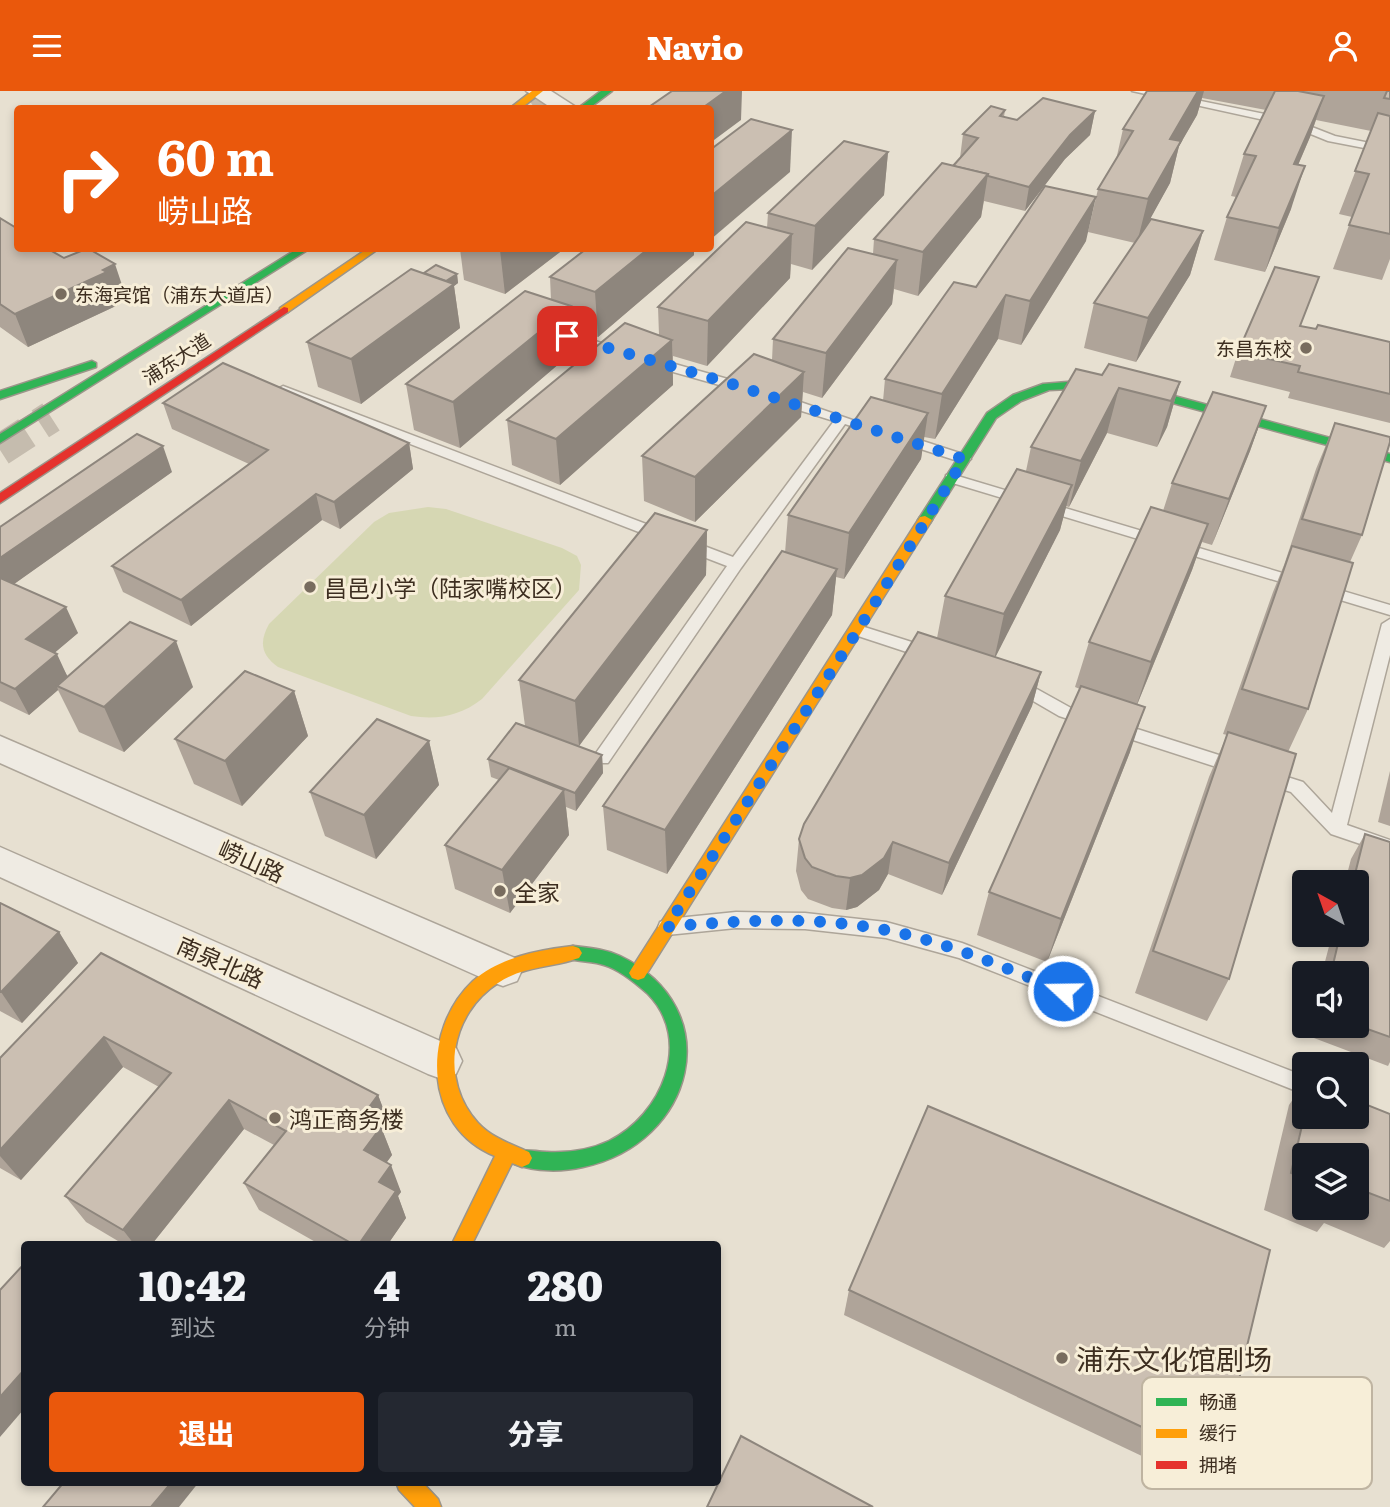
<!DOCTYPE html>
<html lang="zh">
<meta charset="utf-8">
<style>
body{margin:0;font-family:Literata,"Noto Sans SC",serif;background:#242831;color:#f1f3f6;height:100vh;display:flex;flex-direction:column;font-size:26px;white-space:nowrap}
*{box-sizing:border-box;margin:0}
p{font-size:23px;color:#9ea1a6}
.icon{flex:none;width:38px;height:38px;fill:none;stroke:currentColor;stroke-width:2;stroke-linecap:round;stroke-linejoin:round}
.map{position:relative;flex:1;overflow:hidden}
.details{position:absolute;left:21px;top:1150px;width:700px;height:245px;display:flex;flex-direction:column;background:#171b24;border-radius:7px;box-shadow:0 4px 10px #0003}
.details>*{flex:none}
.top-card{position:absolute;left:14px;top:14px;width:700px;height:147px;border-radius:7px;box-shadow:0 4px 10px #0003;background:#ea580c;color:#fff;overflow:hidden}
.needle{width:46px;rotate:320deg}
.tools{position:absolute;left:1292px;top:779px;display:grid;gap:14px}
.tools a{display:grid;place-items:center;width:77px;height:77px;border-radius:7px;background:#171b24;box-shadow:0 4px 10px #0003;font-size:35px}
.pin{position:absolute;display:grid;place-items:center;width:60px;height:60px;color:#fff;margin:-30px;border-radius:14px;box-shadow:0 4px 10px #0006}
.me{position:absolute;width:77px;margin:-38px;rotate:291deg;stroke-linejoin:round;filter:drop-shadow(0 0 5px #0008)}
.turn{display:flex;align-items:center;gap:24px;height:147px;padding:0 28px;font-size:32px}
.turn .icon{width:91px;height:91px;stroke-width:2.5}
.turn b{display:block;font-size:49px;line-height:60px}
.eta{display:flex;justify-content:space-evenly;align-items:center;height:119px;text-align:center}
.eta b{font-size:42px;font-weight:800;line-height:49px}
.primary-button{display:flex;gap:14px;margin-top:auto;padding:14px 28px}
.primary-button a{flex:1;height:80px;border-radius:7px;background:#ea580c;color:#fff;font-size:28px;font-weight:800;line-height:80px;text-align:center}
.primary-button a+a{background:#242831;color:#f1f3f6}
header{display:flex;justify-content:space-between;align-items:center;height:91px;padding:0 28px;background:#ea580c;color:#fff;font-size:32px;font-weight:800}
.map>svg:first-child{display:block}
</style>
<header><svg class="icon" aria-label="menu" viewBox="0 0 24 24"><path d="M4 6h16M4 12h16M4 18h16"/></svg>Navio<svg class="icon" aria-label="person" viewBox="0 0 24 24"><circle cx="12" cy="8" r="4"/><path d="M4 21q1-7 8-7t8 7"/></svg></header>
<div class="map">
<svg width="1390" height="1416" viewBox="0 0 1390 1416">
<rect width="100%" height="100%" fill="#e7e0d1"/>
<path fill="#d6d7b3" d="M428,416L446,418L562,457L577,465L581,474L579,499L482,608C460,625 438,629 411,625L278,576C261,564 259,551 269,533L374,431L389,422Z"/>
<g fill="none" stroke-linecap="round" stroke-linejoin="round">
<path stroke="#c5bcae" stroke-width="25" stroke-dasharray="25 12" stroke-linecap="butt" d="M535,18L563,0"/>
<path stroke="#c5bcae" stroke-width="32" stroke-dasharray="32 16" stroke-linecap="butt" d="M0,359L51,326"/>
<g stroke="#ada599" stroke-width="3">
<g id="lane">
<path d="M1132,0H1152L1294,29L1335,45L1390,56V62L1328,50L1291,35Z"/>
<path d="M553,237L624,259L625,262L619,266L549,244L547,241Z"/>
<path d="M650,266L749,294L751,297L744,301L645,273V267Z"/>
<path d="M283,295L733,466L834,330L776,312V306H786L858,331L851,335L845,333L741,477L608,672H596L593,667L596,662L727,475L278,302L276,299Z"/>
<path d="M901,343L969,365L971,368L964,372L896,350V344Z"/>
<path d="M951,383L1390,514V524L946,390V384Z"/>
<path d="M1390,528V564L1347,734L1390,749V763L1331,743L1291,701L1259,691L1256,686L1259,681L1265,679L1303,691L1332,722L1382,533Z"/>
<path d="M858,534L937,559L939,563L931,569L852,543L850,539Z"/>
<path d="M1017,587L1071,617L1244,672L1247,677L1244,682L1238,683L1059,625L1011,597L1009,593Z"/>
<path d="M736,821L805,822L886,831L962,852L1304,985V1003L959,867L886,847L805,838L736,837L667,844L660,841L658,836L660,831L667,828Z"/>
</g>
</g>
<g stroke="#ada599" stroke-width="3">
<g id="street">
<path d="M526,0H551L579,18H553Z"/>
<path d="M0,645L517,868L522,879L517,890L503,895L489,890L0,672Z"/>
<path d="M0,756L456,957L462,970L456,983L442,988L428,983L0,786Z"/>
</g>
</g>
<g stroke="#9c958a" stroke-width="3">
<g id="fast">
<path d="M601,0H612L588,18H577Z"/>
<path d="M297,158H309L0,352V343Z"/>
<path d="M92,270L96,272V276L0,308V300Z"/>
<path d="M1092,289L1137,295L1390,363V371L1136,302L1092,297L1049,299L1021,310L996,327L930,432H920L918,429L987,322L1013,304L1043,293Z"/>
<path d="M573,855C589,857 605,858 620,865C730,918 694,1053 583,1076C562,1081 536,1081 515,1073L512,1067L515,1061C525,1057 536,1061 547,1061C567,1062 590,1059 609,1050C661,1025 694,950 648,903C637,893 618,878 604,874C592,870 579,871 567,867L564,862L567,857Z"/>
</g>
</g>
<g stroke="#9c958a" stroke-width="3">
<g id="slow">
<path d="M532,0H543L520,18H509Z"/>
<path d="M367,158H378L288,221H280V217Z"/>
<path d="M925,425L932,429L644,887L638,889L632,887L629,882L632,877L920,426Z"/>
<path d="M573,855L579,857L582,862L579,867C551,877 523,875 498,892C450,923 439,989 478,1032C492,1047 511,1053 529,1061L532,1067L529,1073L522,1076L512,1072L472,1153H452L495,1065C423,1036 421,939 473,890C500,866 539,859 573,855Z"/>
<path d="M396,1391H422L438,1408L441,1416H415L399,1399Z"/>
</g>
</g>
<g stroke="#9c958a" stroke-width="3">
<path id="jam" d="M284,216L288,217V221L0,412V402Z"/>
</g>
<use href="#lane" fill="#efebe3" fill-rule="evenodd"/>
<use href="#street" fill="#efebe3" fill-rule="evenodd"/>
<use href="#fast" fill="#30b455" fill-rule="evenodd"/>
<use href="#slow" fill="#ff9f0a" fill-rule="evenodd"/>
<use href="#jam" fill="#e5322d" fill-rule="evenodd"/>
</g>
<g fill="#afa499" fill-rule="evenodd">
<path d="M1147,0H1390V168L1382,189L1333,178L1352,126L1339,123L1371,40L1316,29L1310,46L1298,74L1291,118L1265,181L1214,169L1227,126L1236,106L1231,105L1244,63L1266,19L1202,7L1197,24L1179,55L1170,92L1144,138L1203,140L1190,184L1136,271L1084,257L1094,212L1135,152L1088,141L1098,98L1116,69L1123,38Z"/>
<path d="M1005,19L1004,26L1017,29L1095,20L1090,44L1065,68L1025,120L984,110L981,126L918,205L894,198L892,213L822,307L803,301L801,326L695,431L644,410L642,365L772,269L773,248L873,163L874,148L960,67L963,43Z"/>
<path d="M888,61L884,104L812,179L791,173L790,187L707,275L673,265V294L560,394L512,374L507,329L659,244L658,216L767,137L768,122Z"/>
<path d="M0,127L126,206L117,210L118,214L28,256L0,236Z"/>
<path d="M1086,150L1021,254L998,248L935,348L924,346L921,368L844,488L836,486L832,524L667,783L607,759L603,715L785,462L788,424L883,310L885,288L976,196Z"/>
<path d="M460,158H564L505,203L464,189Z"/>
<path d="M586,158H694V164L598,246L572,237L574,260L460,357L414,339L406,293L551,209L550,186Z"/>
<path d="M424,182L457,183L458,192L454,195L460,237L361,313L318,296L307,251Z"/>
<path d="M1301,235L1390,251V332L1288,307L1290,301L1230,286L1238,261Z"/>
<path d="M1102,284L1180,291L1167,336L1157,356L1107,342L1069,416L1066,415L1060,439L995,566L1041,581L1032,615L942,804L888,783L879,799L857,816L846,819L832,817L808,808L801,799L796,780L799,748L937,547L945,505L1026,380L1031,356Z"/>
<path d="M163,312L409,352L413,378L340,438L322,429L191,535L123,501L112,475L249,373L172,338Z"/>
<path d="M1266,315L1250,360L1212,454L1202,451L1192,479L1137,614L1130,661L1047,871L977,844L989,801L1080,598L1075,596L1089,551L1163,420L1172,392Z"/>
<path d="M1335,332L1362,444L1350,471L1308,618L1288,661L1229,888L1207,930L1135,902L1209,686L1227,644L1223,643L1273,501L1284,474L1316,378Z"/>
<path d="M172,381L14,493L78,542L54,562L68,586L193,596L124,661L79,641L58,599L29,624L0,610V436Z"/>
<path d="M707,439L706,484L579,655L525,635L519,589Z"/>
<path d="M294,600L308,645L242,715L194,693L175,648Z"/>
<path d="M429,650L439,694L376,768L325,745L310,701Z"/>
<path d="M602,664L603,682L576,720L566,716L569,744L510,822L455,798L445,754L499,689L491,686L488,668Z"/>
<path d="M1390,680V735L1378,731Z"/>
<path d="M1365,743L1390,751V971L1388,975L1306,944L1308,934H1356V882H1322L1332,844H1356V791H1345L1351,768Z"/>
<path d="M0,812L59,841L78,872L22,932L0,920Z"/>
<path d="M101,862L378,1004L389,1033L383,1041L392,1064L387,1071L401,1101L398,1105L406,1127L388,1153H319L259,1119L244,1092L274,1054L244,1038L152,1153H123L86,1131L65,1105L159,996L123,976L21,1089L0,1077V967Z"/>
<path d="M1304,992V1026L1357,1010L1390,1023V1150L1384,1157L1324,1132L1317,1141L1264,1119L1289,1014ZM1304,1064H1356V1116H1304Z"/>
<path d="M849,1199L1219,1372L1199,1392L844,1224Z"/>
</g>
<g fill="#8e867d">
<path d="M726,0H742L741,29L710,52V18H701Z"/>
<path d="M1198,0H1204L1197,24L1179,55L1170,92L1137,152L1148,108L1170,48Z"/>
<path d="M1324,5L1310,46L1280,116L1294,73Z"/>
<path d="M1095,20L1090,44L1065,68L1025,120L1029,96L1070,44Z"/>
<path d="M792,39L790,81L710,149V106Z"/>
<path d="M888,61L884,104L812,179L815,135Z"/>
<path d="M1305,75L1291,118L1265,181L1279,137Z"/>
<path d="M988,83L981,126L918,205L923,161Z"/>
<path d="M1096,106L1086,150L1021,254L1030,210Z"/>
<path d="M1203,140L1190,184L1136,271L1148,227Z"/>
<path d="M792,143L790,187L707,275L708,230Z"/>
<path d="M502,158H564L505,203L500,159Z"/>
<path d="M648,158H694V164L598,246L595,201Z"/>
<path d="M897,169L892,213L822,307L826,262Z"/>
<path d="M115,173L126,206L117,210L118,214L28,256L15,223Z"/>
<path d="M457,183L458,192L454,195L460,237L361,313L351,268L430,200Z"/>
<path d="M1006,204L998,248L935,348L942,303Z"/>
<path d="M571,215L574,260L460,357L453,311Z"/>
<path d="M672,249L673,294L560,394L556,348Z"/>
<path d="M804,281L801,326L695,431V386Z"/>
<path d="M1180,291L1167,336L1157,356L1171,310Z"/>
<path d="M1119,297L1107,342L1069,416L1081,370Z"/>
<path d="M1266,315L1250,360L1212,454L1229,408Z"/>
<path d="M928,322L921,368L844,488L849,442Z"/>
<path d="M409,352L413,378L340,438L334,411Z"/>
<path d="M163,355L172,381L0,503V467Z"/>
<path d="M1072,394L1060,439L994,569L1004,523Z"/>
<path d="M316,403L322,429L191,535L181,509Z"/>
<path d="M1208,433L1192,479L1136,616L1151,571Z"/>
<path d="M707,439L706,484L579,655L575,610Z"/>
<path d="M837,478L832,524L667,783L665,739Z"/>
<path d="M66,516L78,542L39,575L26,548Z"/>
<path d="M176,550L193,596L124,661L104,616Z"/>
<path d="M57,563L69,589L57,595L58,599L29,624L15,598Z"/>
<path d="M1041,581L1032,615L942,804L949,772Z"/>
<path d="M294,600L308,645L242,715L225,670Z"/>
<path d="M1145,616L1130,661L1047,871L1061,828Z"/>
<path d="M429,650L439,694L376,768L364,724Z"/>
<path d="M602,664L603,682L576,720L575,702Z"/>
<path d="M564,699L569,744L510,822L502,779Z"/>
<path d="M893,751L888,783L879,799L857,816L846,819L850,787Z"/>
<path d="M59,841L78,872L22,932L1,901Z"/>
<path d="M104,946L123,976L21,1089L0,1065V1059Z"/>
<path d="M378,1004L389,1033L383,1041L392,1064L375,1087L364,1059L362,1026Z"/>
<path d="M229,1009L244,1038L152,1153H134L123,1139Z"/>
<path d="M391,1074L401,1101L398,1105L406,1127L388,1153H359L379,1091Z"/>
<path d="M24,1279V1318L0,1346V1306Z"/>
<path d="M172,1391H199L179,1416H151Z"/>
</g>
<g fill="#cbbfb2" stroke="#8e867d" stroke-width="2">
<path d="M672,0H726L701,18H646Z"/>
<path d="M1147,0H1198L1170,48L1181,50L1148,108L1098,98L1133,40L1123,38Z"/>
<path d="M1275,0H1298L1324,5L1294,73L1305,75L1279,137L1227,126L1256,65L1244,63Z"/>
<path d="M1387,0H1390V8L1384,7Z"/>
<path d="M1043,7L1095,20L1070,44L1029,96L988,85V83L953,75L978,47L963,43L991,15L1005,19L1000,25L1017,29Z"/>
<path d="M1378,22L1390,25V143L1349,134L1369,83L1355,80Z"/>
<path d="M751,28L792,39L710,106V59Z"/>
<path d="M844,50L888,61L815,135L768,122Z"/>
<path d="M942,72L988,83L923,161L874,148Z"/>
<path d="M1045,95L1096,106L1030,210L1006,204L942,303L885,288L954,191L976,196Z"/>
<path d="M0,127L18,138V158H48L64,167L86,158H89L115,173L103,179L107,181L15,223L0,213Z"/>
<path d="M1151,128L1203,140L1148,227L1094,212Z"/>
<path d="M746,131L792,143L708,230L658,216Z"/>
<path d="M848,157L897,169L826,262L773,248Z"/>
<path d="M586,158H648L595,201L550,186Z"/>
<path d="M436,174L457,183L446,190L424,182Z"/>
<path d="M1275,176L1319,186L1300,235L1316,238L1318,234L1390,251V303L1298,281L1300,275L1238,261Z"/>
<path d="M411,178L454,193L351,268L307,251Z"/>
<path d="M525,200L571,215L453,311L406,293Z"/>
<path d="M625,232L672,249L556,348L507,329Z"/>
<path d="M754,263L804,281L695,386L642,365Z"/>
<path d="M223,272L409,352L334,411L316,403L181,509L112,475L268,359L163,312Z"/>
<path d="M1109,273L1180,291L1171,310L1119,297L1081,370L1031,356L1076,278L1102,284Z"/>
<path d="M1213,301L1266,315L1229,408L1172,392Z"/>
<path d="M871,306L928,322L849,442L788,424Z"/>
<path d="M1335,332L1390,346V351L1362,444L1302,428Z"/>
<path d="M137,343L163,355L0,467V436Z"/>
<path d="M1017,378L1072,394L1004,523L945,505Z"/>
<path d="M1151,416L1208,433L1151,571L1089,551Z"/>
<path d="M655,422L707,439L575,610L519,589Z"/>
<path d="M1292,455L1353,472L1308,618L1242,598Z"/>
<path d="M782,460L837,478L665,739L603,715Z"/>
<path d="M0,487L66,516L26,548L57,563L15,598L0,591Z"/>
<path d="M130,531L176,550L104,616L57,595Z"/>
<path d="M918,541L1041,581L949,772L893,751L884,767L862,784L850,787L836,785L812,776L805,767L799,748L804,733Z"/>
<path d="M245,580L294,600L225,670L175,648Z"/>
<path d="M1081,595L1145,616L1061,828L989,801Z"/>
<path d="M377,628L429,650L364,724L310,701Z"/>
<path d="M516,632L602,664L575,702L488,668Z"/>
<path d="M1228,641L1296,663L1229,888L1153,860Z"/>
<path d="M509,677L564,699L502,779L445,754Z"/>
<path d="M1365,743L1390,751V946L1356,934V882H1331L1340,844H1356V791H1353Z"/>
<path d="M0,812L59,841L1,901H0Z"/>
<path d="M101,862L378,1004L362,1026L381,1036L364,1059L391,1074L379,1091L396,1100L359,1153H353L244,1092L286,1040L229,1009L123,1139L65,1105L171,982L104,946L0,1059V967Z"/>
<path d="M1356,990L1361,991L1357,1010L1390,1023V1110L1356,1097V1064H1304V1087L1291,1082L1304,1026H1356Z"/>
<path d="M928,1015L1270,1159L1219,1372L849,1199Z"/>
<path d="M24,1173V1279L0,1306V1199Z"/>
<path d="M741,1345L873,1416H707Z"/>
<path d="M64,1391H172L151,1416H43Z"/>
</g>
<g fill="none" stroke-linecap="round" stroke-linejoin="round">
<path stroke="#1a73e8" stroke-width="12" stroke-dasharray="0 21.6" d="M567,245L729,292L964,368L858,539L667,836C740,829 814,825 886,839C947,851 1005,877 1063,900"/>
</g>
<g fill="#786c5e" stroke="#f7eed8" stroke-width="2.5">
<circle cx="61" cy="203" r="7"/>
<circle cx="1306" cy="257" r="7"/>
<circle cx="310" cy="496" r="7"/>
<circle cx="500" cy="800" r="7"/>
<circle cx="275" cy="1027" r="7"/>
<circle cx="1062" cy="1267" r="7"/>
</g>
<g text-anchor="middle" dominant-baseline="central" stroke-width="6" stroke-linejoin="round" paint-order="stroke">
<g font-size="19" fill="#3d2e20" stroke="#f7eed8" text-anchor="start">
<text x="75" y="203">东海宾馆（浦东大道店）</text>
<text x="1292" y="257" text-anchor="end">东昌东校</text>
</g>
<g font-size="19" fill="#3d2e20" stroke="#f7eed8">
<text transform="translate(176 267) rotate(-33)">浦东大道</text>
</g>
<g font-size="23" fill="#3d2e20" stroke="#f7eed8" text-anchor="start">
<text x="324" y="496">昌邑小学（陆家嘴校区）</text>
<text x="514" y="800">全家</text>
<text x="289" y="1027">鸿正商务楼</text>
</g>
<g font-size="23" fill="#3d2e20" stroke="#f7eed8">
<text transform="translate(252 769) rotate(24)">崂山路</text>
<text transform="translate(221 870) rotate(24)">南泉北路</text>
</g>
<g font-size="28" fill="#3d2e20" stroke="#f7eed8" text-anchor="start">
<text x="1076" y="1267">浦东文化馆剧场</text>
</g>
</g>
<rect x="1142" y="1286" width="230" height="112" rx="10" fill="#f7eed8" stroke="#bfb4a1" stroke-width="2"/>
<rect x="1156" y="1307" width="31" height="8" fill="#30b455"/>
<rect x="1156" y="1338" width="31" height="9" fill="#ff9f0a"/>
<rect x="1156" y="1370" width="31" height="8" fill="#e5322d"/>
<g font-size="19" fill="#3d2e20">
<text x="1199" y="1318">畅通</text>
<text x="1199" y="1349">缓行</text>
<text x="1199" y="1381">拥堵</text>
</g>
</svg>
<div class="tools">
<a><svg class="needle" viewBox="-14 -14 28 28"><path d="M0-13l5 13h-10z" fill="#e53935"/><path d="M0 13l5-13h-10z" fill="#9ea1a6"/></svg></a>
<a><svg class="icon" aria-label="sound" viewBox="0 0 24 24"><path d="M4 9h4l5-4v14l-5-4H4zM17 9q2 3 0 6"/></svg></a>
<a><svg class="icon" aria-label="search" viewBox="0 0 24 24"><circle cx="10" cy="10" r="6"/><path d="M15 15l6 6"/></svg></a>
<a><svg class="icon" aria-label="layers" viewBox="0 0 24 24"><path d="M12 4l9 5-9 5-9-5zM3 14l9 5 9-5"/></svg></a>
</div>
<div class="pin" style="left:567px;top:245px;background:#d93025"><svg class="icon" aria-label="arrive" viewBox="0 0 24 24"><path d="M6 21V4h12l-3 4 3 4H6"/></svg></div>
<svg class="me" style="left:1063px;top:900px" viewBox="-20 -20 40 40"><circle r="17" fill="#1a73e8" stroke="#fff" stroke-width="3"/><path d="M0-11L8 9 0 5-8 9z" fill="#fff"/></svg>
<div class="top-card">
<div class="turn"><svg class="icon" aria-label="right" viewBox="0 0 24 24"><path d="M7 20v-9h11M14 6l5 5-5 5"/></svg><div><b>60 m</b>崂山路</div></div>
</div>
<section class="details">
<div class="eta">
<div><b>10:42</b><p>到达</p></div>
<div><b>4</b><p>分钟</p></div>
<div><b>280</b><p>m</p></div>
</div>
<div class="primary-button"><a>退出</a><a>分享</a></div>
</section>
</div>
